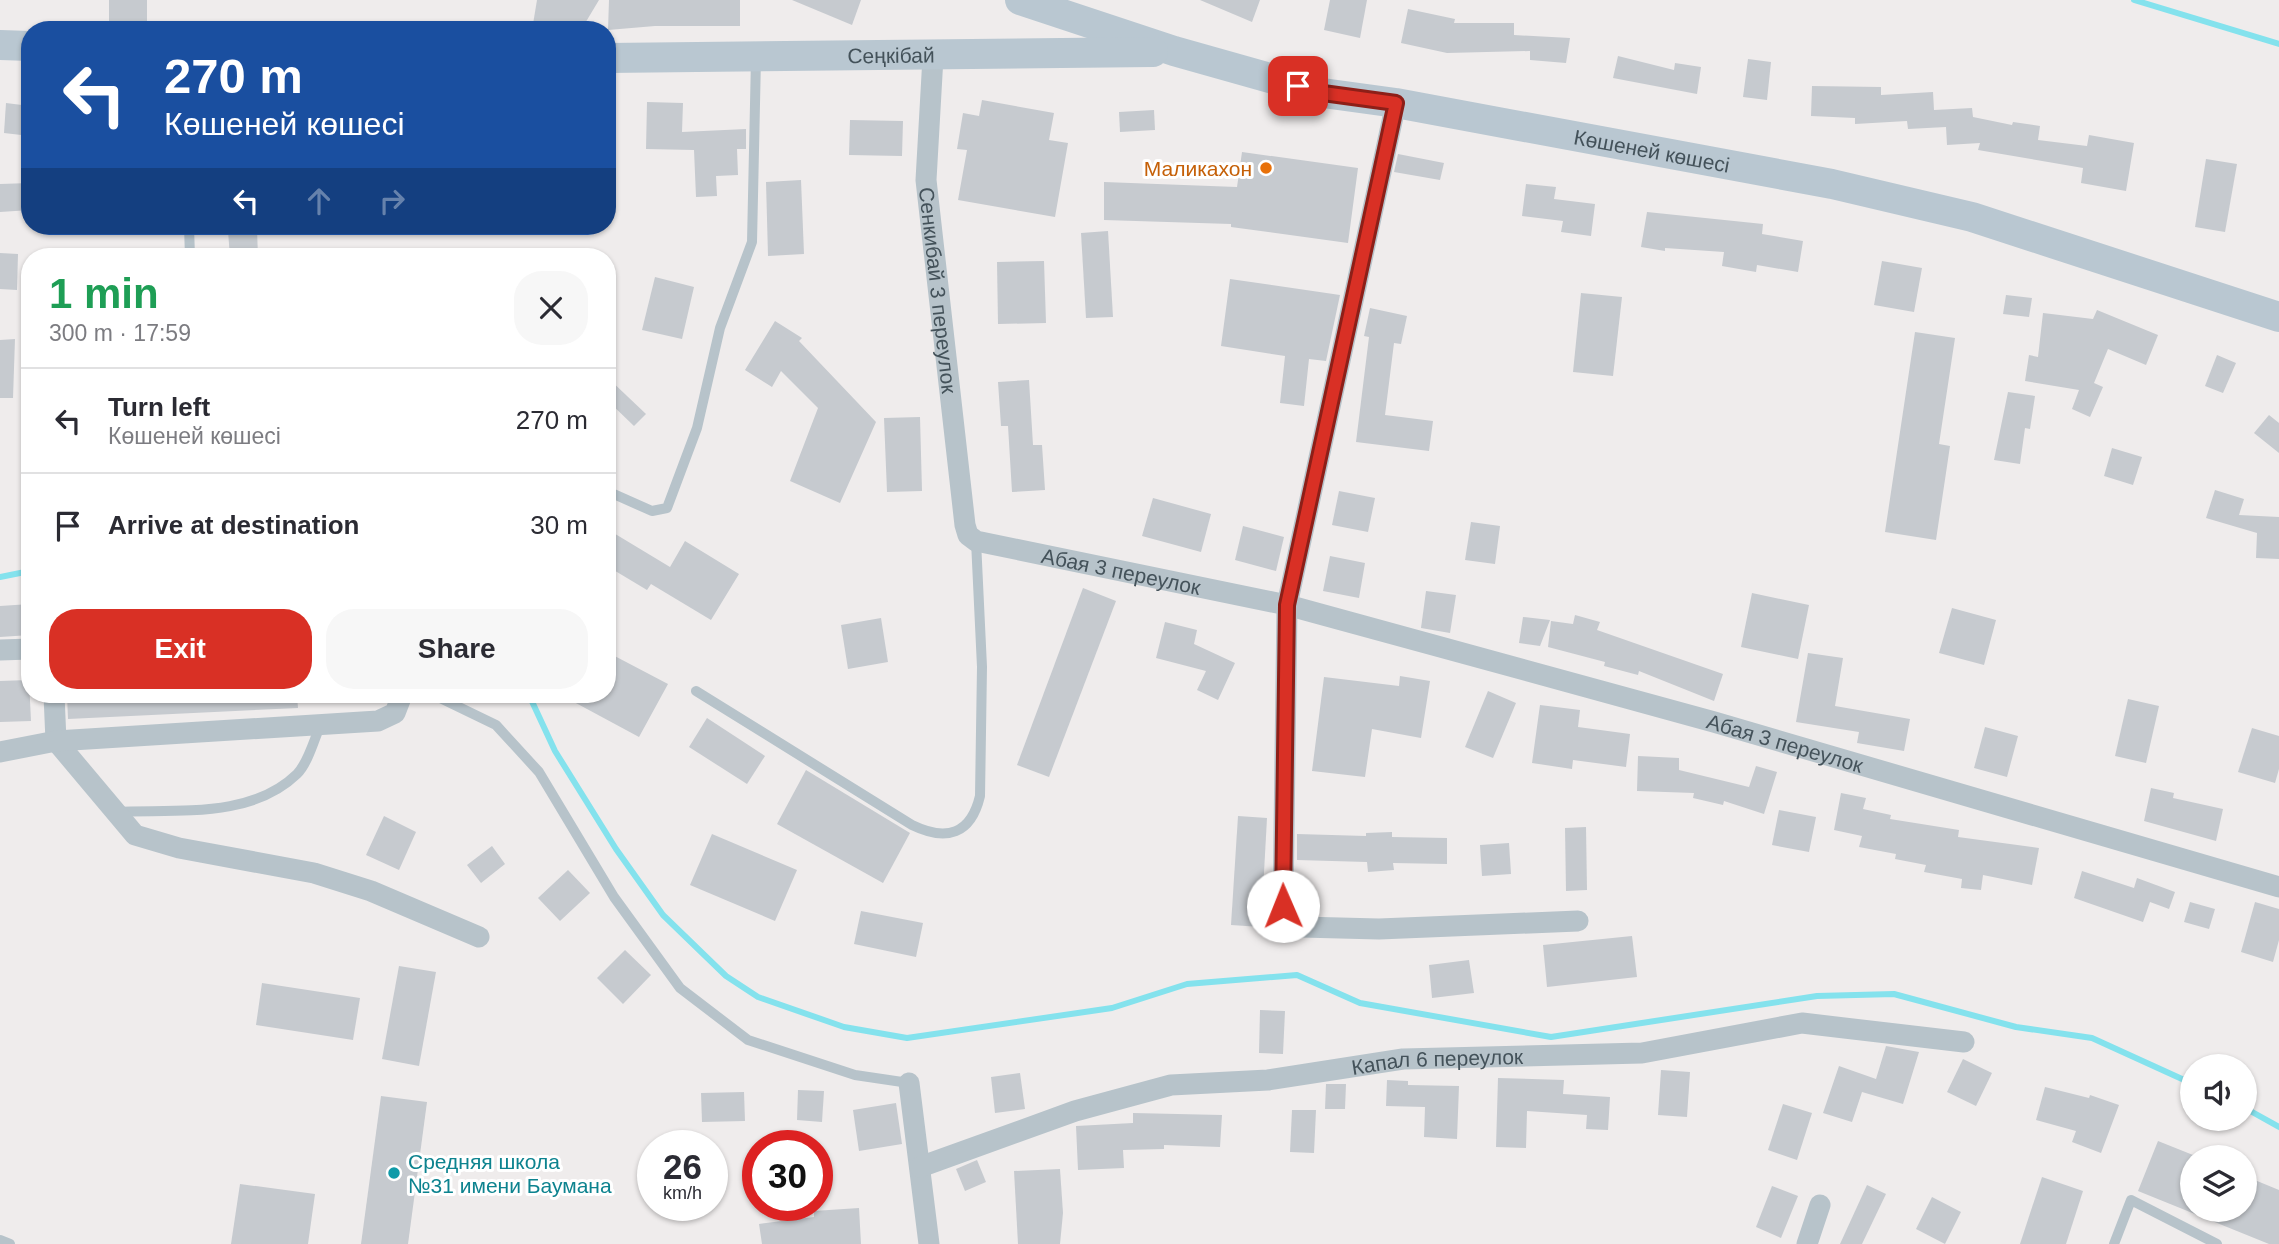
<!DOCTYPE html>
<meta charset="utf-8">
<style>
body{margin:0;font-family:Arial,sans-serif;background:#f7f7f7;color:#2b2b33;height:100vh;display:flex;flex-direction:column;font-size:26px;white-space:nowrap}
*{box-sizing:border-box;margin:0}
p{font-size:23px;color:#7c7c81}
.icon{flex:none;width:38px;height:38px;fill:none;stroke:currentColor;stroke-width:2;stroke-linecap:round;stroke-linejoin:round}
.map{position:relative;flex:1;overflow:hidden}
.details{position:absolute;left:21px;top:248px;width:595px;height:455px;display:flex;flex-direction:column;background:#fff;border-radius:28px;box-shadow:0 2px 5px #0004}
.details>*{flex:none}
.hud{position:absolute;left:21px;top:21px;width:595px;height:214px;border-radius:28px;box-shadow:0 2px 5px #0004;background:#1a4fa0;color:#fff;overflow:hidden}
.tools{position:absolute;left:2180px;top:1054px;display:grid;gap:14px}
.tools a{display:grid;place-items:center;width:77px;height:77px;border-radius:50%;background:#fff;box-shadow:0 2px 5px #0004;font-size:35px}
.speed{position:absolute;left:637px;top:1130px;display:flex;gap:14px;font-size:35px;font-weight:700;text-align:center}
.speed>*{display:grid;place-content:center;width:91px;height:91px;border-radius:50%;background:#fff;box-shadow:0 2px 5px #0004;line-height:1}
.speed small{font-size:18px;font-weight:400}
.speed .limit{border:10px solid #d22;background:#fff;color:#111}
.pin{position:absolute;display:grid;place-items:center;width:60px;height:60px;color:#fff;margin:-30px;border-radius:14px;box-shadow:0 4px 10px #0006}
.me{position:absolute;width:77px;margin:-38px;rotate:359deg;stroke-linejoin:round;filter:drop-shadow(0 0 5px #0008)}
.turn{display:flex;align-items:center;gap:24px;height:147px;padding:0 28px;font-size:32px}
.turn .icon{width:91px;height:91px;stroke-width:2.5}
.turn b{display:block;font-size:49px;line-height:60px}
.lanes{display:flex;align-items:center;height:66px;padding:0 28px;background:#0003;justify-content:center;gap:35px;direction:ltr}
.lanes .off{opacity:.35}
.round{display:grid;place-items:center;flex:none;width:74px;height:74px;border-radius:28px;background:#f7f7f7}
.headline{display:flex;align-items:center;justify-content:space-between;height:119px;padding:0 28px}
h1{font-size:42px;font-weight:700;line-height:52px;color:#1e9e55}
.button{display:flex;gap:14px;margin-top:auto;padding:14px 28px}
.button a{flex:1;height:80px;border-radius:28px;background:#d93025;color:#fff;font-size:28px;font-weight:700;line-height:80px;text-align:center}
.button a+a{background:#f7f7f7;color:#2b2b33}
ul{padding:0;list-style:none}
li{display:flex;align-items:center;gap:21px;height:105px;padding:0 28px;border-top:2px solid #e1e1e2}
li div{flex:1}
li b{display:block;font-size:26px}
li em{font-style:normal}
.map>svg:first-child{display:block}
</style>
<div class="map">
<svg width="2279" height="1244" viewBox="0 0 2279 1244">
<rect width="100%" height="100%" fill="#efecec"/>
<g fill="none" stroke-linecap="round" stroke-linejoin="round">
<g stroke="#84e2ed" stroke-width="6">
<path d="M2134,0L2279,44"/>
<path d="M0,577L30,571"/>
<path d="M529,695L555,751L616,849L663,915L726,976L758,997L844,1027L907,1038L1112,1008L1187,984L1297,975L1360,1003L1551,1037L1817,996L1894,994L2016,1027L2092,1038L2193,1084"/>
<path d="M2245,1108L2279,1127"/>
</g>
</g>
<g fill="#c6cacf">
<rect x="109" y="0" width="38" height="22"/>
<path d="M537,0H599L581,30H532Z"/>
<path d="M609,0H740V26H655L608,30Z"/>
<path d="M792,0H861L852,25Z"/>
<path d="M1200,0H1260L1252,22Z"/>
<path d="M1330,0H1367L1360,38L1324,30Z"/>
<path d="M1408,9L1455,19L1454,23H1514V35L1570,38L1566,63L1530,60V51L1447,53L1401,43Z"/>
<path d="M1618,56L1674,70L1675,63L1701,67L1697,94L1613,78Z"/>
<path d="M1748,59L1771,62L1767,100L1743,97Z"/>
<path d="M1812,86L1881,87V95L1933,92L1934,110L1972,108L1973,117L2012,125L2013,122L2040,126L2038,140L2087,146L2089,135L2134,143L2126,191L2081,183L2083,168L1978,150L1980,143L1947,145L1946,127L1908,129L1907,121L1855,124V118L1811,116Z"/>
<path d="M982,100L1054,113L1049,140L1068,143L1055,217L958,200L967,150L957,149L963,113L979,116Z"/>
<path d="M647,102L683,103L682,132L746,129V149H737L738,175L716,176L717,196L696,197L694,150L646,149Z"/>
<path d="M6,103L30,106V136L4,133Z"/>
<path d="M1154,110L1155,130L1120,132L1119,112Z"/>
<path d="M850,120L903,121L902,156L849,155Z"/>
<path d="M1242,152L1358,168L1348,243L1231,227V224L1104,220V182L1237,187Z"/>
<path d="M1398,154L1444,163L1440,180L1394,172Z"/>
<path d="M2206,159L2237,164L2225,232L2195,227Z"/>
<path d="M801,180L804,254L768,256L766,182Z"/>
<path d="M30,183V210L0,212V184Z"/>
<path d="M1526,184L1556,187L1554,199L1595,204L1591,236L1561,232L1563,221L1522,216Z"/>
<path d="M1647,212L1763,224L1762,234L1803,241L1798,272L1757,265L1756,272L1722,266L1724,252L1665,248V251L1641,247Z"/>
<path d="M257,229L258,257H230L228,231Z"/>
<path d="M1108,231L1113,317L1086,318L1081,233Z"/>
<path d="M0,253L18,254L17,290L0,289Z"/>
<path d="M1044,261L1046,323L998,324L997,262Z"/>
<path d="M1882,261L1922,268L1914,312L1874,305Z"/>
<path d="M655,277L694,287L682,339L642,330Z"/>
<path d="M1230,279L1340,295L1326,361L1309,359L1304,406L1280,403L1285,356L1221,346Z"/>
<path d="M1581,293L1622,297L1613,376L1573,372Z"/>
<path d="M2006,295L2032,298L2029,317L2003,314Z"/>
<path d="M1370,308L1407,316L1401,344L1394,343L1385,415L1433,421L1429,451L1356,442L1369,337L1364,336Z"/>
<path d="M2097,310L2158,335L2146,365L2108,349L2094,383L2103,387L2090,417L2072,409L2079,390L2025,381L2029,355L2038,357L2043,313L2093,319Z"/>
<path d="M775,321L802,338L799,341L876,422L840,503L790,481L818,408L781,371L772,387L745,370Z"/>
<path d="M1915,332L1955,338L1939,444L1950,446L1936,540L1885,532Z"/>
<path d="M15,339L13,398H0V340Z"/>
<path d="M2217,355L2236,363L2223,393L2205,386Z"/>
<path d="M607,377L646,414L634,426L607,400Z"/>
<path d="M1029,380L1033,445H1042L1045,490L1012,492L1008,426H1001L998,382Z"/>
<path d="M2008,392L2035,396L2030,429L2025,428L2020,464L1994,460Z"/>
<path d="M2269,415L2279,423V453L2254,433Z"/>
<path d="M920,417L922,491L887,492L884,418Z"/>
<path d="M2112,448L2142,457L2133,485L2104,476Z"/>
<path d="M2215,490L2244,499L2239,515L2279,517V559L2256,558L2257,533L2206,518Z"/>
<path d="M1339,491L1375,498L1368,532L1332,525Z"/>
<path d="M1153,498L1211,514L1201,552L1142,536Z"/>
<path d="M1471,522L1500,526L1495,564L1465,560Z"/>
<path d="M1243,526L1284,537L1276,571L1235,560Z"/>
<path d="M607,529L670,567L685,541L739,574L711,620L651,584L647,590L607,566Z"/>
<path d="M1330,556L1365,563L1359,598L1323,591Z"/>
<path d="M1083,588L1116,601L1049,777L1017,765Z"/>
<path d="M1426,591L1456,595L1450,633L1421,628Z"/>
<path d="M1752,593L1809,605L1798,659L1741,647Z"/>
<path d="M30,604V635L0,637V606Z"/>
<path d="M1952,608L1996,620L1984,665L1939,653Z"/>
<path d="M1575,615L1600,622L1597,630L1723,674L1714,701L1639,671L1638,675L1604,666L1605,662L1548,647L1551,621L1573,624Z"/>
<path d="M1523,617L1550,620L1540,646L1519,643Z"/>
<path d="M881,618L888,662L848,669L841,625Z"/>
<path d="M1165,622L1197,630L1194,644L1235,663L1218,700L1197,690L1206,671L1156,658Z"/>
<path d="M607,652L668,684L639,737L561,695H607Z"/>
<path d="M1808,653L1843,658L1835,706L1910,719L1904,751L1857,743L1859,732L1796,722Z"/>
<path d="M1400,676L1430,681L1421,738L1372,729L1365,777L1312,771L1324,677L1399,686Z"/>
<path d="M29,680L31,721L0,722V681Z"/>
<path d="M1488,691L1516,703L1493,758L1465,747Z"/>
<path d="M67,695H297L298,708L68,719Z"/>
<path d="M2128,699L2159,706L2146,763L2115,756Z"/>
<path d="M1540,705L1580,710L1578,727L1630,734L1626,767L1573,760L1572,769L1532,763Z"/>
<path d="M707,718L765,756L747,784L689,747Z"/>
<path d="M1985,727L2018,736L2007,777L1974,768Z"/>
<path d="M2252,728L2279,736V769L2275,783L2238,772Z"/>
<path d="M1638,756L1679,758V770L1749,787L1756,766L1777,772L1764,814L1724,801L1723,805L1693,798L1694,793L1637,791Z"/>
<path d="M806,770L910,833L883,883L777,824Z"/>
<path d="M2151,788L2174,793L2173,798L2223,809L2216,841L2144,821Z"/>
<path d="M1841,793L1866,798L1863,809L1891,815L1890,819L1959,830L1958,837L2039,848L2032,885L1983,875L1981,890L1961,888L1962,879L1924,872L1926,865L1895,859L1896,854L1859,847L1862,836L1834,830Z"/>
<path d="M1779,810L1816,817L1809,852L1772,845Z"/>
<path d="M384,816L416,832L399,870L366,855Z"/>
<path d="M1238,816L1267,818L1261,927L1231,925Z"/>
<path d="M1586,827L1587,890L1566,891L1565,828Z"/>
<path d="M1392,832V837L1447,838V864L1393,863L1394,870L1368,872L1367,862L1297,860V834L1366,836V833Z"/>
<path d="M712,834L797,870L775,921L690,885Z"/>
<path d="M1509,843L1511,874L1482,876L1480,845Z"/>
<path d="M492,846L505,864L481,883L467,865Z"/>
<path d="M568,870L590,893L560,921L538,898Z"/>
<path d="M2082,871L2134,888L2137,878L2175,892L2169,909L2150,902L2143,922L2074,898Z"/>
<path d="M2190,902L2215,909L2209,929L2184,922Z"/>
<path d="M2255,902L2279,909V940L2273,962L2241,952Z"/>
<path d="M861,911L923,923L916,957L854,944Z"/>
<path d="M1632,936L1637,977L1547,987L1543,945Z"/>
<path d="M625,950L651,975L623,1004L597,978Z"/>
<path d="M1469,960L1474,993L1432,998L1429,965Z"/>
<path d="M399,966L436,972L419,1066L382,1059Z"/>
<path d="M262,983L360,998L353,1040L256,1025Z"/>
<path d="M1260,1010L1285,1011L1283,1054L1259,1053Z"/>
<path d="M1886,1046L1919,1052L1903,1104L1862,1092L1852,1122L1823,1113L1839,1066L1876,1079Z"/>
<path d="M1963,1059L1992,1073L1976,1106L1947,1092Z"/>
<path d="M1661,1070L1690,1072L1687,1117L1658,1115Z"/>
<path d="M1020,1073L1025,1109L995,1113L991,1077Z"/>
<path d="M1498,1078L1564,1080L1563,1094L1610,1097L1608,1130L1586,1129L1587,1115L1527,1111L1526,1148L1496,1147Z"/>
<path d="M1387,1080L1408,1081V1085L1459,1086L1457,1139L1424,1137L1425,1107L1386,1106Z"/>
<path d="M1326,1084H1346L1345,1109H1325Z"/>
<path d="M2045,1087L2089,1098L2090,1095L2119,1105L2101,1153L2072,1142L2076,1131L2036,1120Z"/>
<path d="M798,1090L824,1091L822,1122L797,1120Z"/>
<path d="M744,1092L745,1121L702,1122L701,1093Z"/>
<path d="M381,1096L427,1102L408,1244H361Z"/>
<path d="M896,1103L902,1144L859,1151L853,1110Z"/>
<path d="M1783,1104L1812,1113L1797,1160L1768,1150Z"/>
<path d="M1292,1110H1316L1314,1153L1290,1152Z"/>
<path d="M1133,1113L1222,1115L1220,1147L1164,1145V1149L1123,1150L1124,1168L1078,1170L1076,1126L1133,1123Z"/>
<path d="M2158,1141L2193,1155V1209H2245V1176L2279,1190V1244H2269L2138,1191Z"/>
<path d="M977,1160L986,1182L965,1191L956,1169Z"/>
<path d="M1060,1169L1063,1213L1060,1244H1018L1014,1171Z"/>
<path d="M2042,1177L2083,1191L2066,1244H2020Z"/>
<path d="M240,1184L315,1194L308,1244H231Z"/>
<path d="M1867,1185L1886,1194L1862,1244H1840Z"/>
<path d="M1772,1186L1798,1196L1781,1238L1756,1227Z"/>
<path d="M1932,1197L1961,1212L1945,1244L1916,1229Z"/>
<path d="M859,1208L861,1244H762L759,1224L814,1217V1211Z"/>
</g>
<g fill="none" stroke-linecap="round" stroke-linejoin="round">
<g stroke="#b7c3ca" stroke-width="10">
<path d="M189,226L190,257"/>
<path d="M607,491L652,511L667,508L697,428L720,328L752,242L756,58"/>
<path d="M696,691L912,825C947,842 971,834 980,796L982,667L976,541"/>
<path d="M434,695L496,725L539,772L614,897L680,988L748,1040L855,1075L909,1083"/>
<path d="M116,812C176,809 251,819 297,774C308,763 314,740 320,726"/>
<path d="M0,1240L10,1244"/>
<path d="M2114,1244L2131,1200L2217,1244"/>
</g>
<g stroke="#b7c3ca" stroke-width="21">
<path id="s1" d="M933,57L926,180L965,525L968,535L976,541L1287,605L1714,722L2279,887"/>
<path d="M1396,103L1287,605L1283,907L1301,927L1379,929L1578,921"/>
<path d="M0,650L30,649"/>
<path d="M54,695L56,741L135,835L179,848L314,873L371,891L479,937"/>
<path d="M0,752L56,741L378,721L395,713L402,695"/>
<path d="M909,1083L929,1244"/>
<path id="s2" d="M920,1167L1075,1111L1171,1085L1268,1080L1403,1059L1642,1053L1802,1023L1964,1042"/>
<path d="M1807,1244L1820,1205"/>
</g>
<g stroke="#b9c7d1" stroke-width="30">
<path id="s3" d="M1020,0L1174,51L1323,93L1396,103L1832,184L1972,217L2279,317"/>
<path d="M0,45L30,46"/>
<path id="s4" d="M607,58L1153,52"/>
</g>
</g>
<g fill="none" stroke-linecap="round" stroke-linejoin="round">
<g stroke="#8d1f18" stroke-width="18">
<path id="route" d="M1283,906L1287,605L1396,103L1323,93L1298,86"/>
</g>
<use href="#route" stroke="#d93025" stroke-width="12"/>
</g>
<circle fill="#e8710a" stroke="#fff" stroke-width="2.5" cx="1266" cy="168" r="7"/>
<circle fill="#0f9aa8" stroke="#fff" stroke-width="2.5" cx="394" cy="1173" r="7"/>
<g text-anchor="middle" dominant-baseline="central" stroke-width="6" stroke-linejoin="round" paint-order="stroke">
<g font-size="21" fill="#44525a" stroke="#fff">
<text stroke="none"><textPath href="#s4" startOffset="284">Сеңкібай</textPath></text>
<text stroke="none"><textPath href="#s3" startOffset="651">Көшеней көшесі</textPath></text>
<text stroke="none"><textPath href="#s1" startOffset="234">Сенкибай 3 переулок</textPath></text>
<text stroke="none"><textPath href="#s1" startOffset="639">Абая 3 переулок</textPath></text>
<text stroke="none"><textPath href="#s1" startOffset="1325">Абая 3 переулок</textPath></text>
<text stroke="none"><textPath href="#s2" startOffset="532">Капал 6 переулок</textPath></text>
</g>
<g font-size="21" fill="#c56008" stroke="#fff" text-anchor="end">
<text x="1252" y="168">Маликахон</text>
</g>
<g font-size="21" fill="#0d838f" stroke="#fff" text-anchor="start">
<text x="408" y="1161">Средняя школа<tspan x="408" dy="24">№31 имени Баумана</tspan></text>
</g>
</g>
</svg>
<div class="tools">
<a><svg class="icon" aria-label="sound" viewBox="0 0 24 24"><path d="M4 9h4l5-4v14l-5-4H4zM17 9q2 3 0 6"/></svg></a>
<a><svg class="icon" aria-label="layers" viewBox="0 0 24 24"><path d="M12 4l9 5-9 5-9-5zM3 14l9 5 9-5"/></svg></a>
</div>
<div class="speed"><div>26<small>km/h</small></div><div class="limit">30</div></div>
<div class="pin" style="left:1298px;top:86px;background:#d93025"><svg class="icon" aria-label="arrive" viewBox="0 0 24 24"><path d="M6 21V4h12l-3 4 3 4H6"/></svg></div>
<svg class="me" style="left:1283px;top:906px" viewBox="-20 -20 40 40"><circle r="19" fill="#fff"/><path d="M0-13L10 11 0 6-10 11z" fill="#d93025"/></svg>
<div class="hud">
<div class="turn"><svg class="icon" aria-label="left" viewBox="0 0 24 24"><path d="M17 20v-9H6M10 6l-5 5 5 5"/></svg><div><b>270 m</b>Көшеней көшесі</div></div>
<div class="lanes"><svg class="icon" aria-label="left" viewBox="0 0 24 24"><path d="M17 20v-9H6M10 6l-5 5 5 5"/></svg><svg class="icon off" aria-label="ahead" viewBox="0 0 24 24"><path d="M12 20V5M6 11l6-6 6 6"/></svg><svg class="icon off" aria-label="right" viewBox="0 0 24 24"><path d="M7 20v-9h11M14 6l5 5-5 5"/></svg></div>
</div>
<section class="details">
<div class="headline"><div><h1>1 min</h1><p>300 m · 17:59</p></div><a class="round"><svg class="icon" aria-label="close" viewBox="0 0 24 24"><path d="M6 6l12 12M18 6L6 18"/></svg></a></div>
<ul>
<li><svg class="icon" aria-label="left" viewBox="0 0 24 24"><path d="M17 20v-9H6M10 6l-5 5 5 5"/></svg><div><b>Turn left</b><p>Көшеней көшесі</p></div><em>270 m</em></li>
<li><svg class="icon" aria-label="arrive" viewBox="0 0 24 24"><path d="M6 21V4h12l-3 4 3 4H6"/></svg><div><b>Arrive at destination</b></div><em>30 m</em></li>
</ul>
<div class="button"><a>Exit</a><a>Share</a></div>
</section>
</div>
